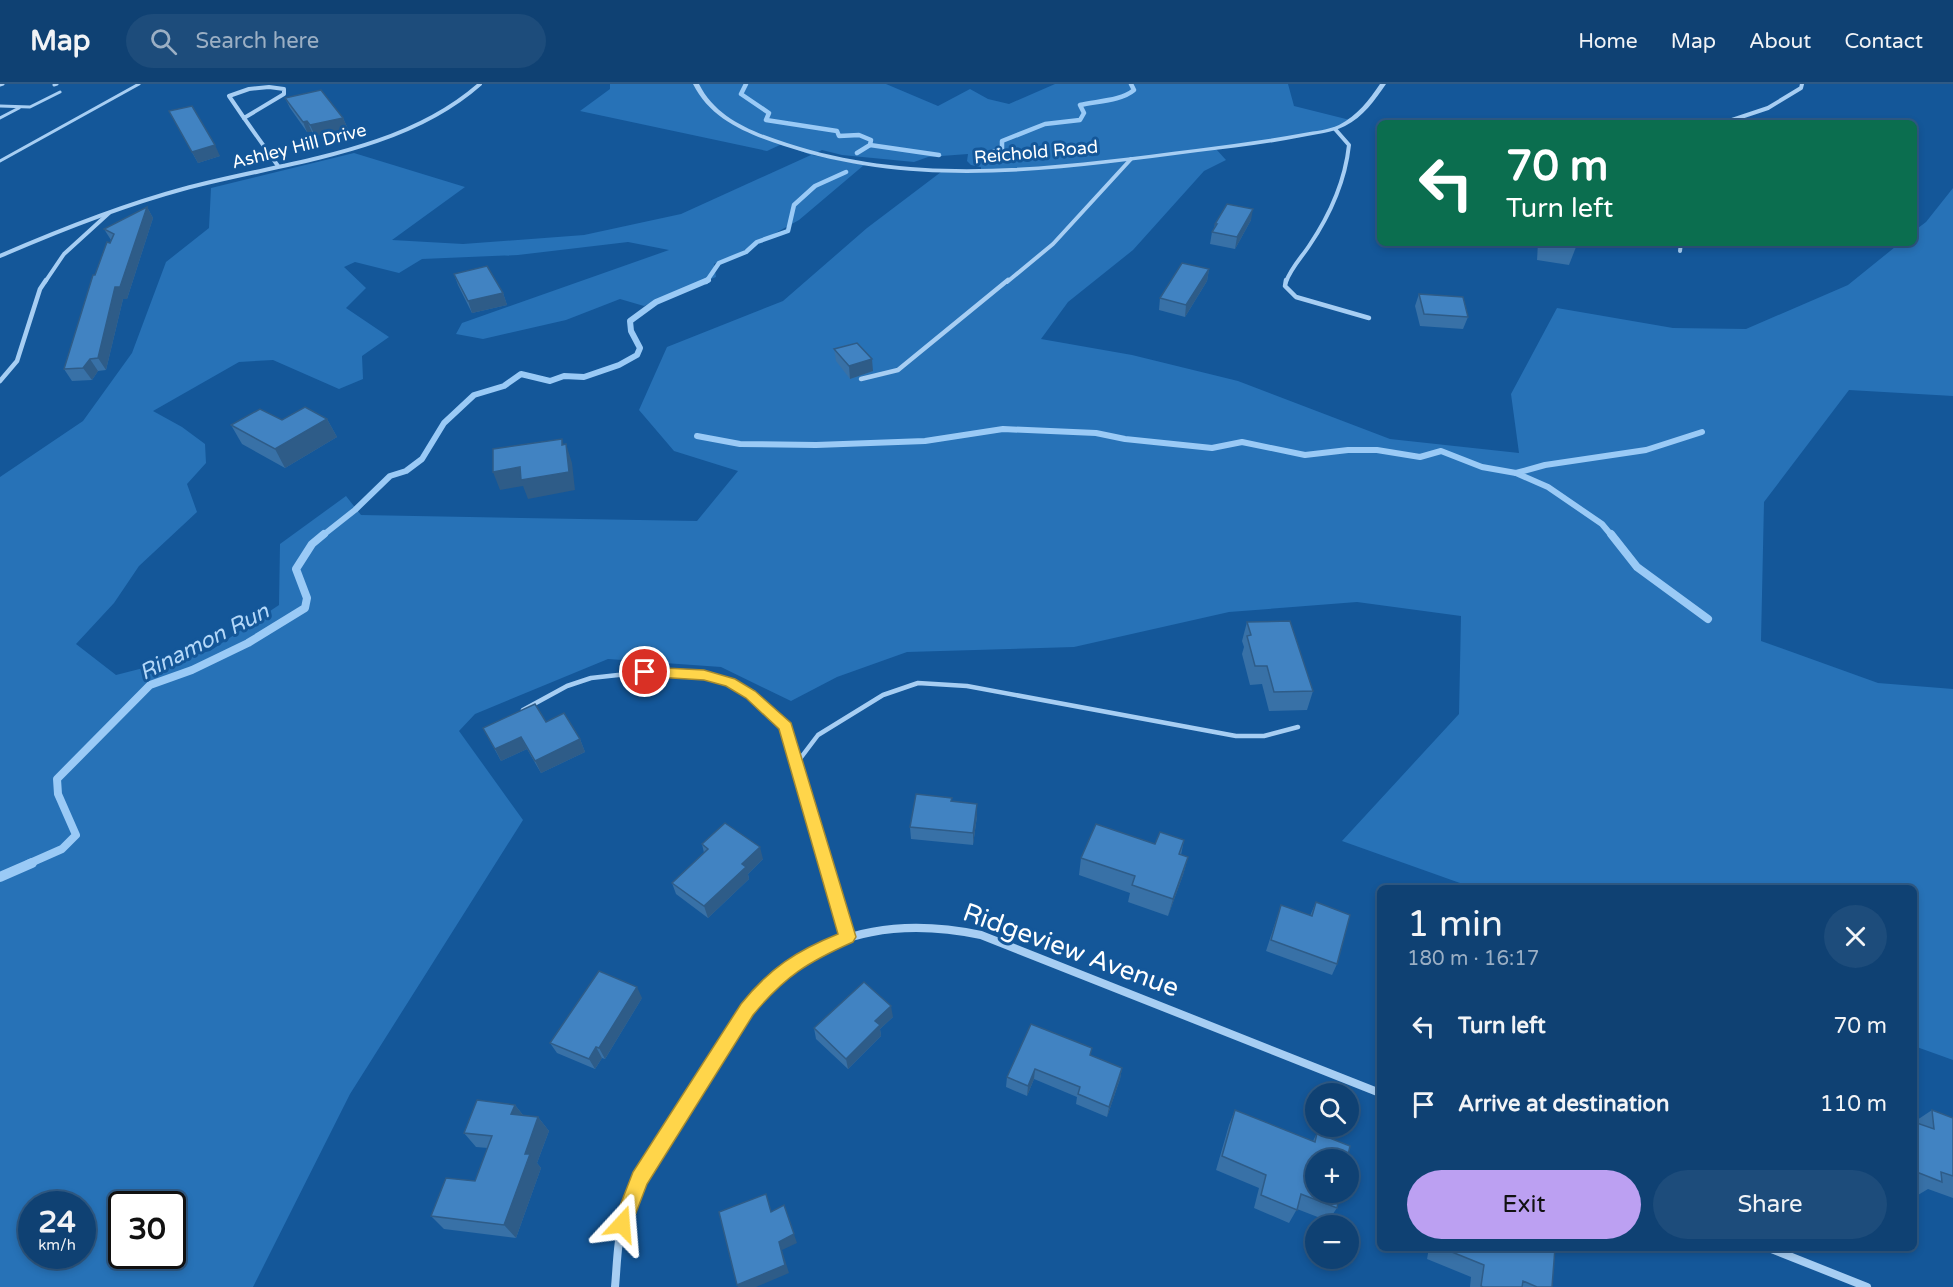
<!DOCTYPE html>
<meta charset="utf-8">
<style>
body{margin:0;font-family:"Varela Round",sans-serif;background:#1d4c7b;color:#f1f3f6;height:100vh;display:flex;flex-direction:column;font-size:22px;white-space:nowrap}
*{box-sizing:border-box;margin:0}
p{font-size:20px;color:#9bafc4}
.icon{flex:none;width:33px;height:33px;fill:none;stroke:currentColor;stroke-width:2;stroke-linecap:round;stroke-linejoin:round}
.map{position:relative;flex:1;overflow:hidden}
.side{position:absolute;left:1377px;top:801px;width:540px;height:366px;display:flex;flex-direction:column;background:#0f4173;border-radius:9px;box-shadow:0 3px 9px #0003,0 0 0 2px #2f5a85}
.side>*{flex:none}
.banner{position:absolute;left:1377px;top:36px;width:540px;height:126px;border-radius:9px;box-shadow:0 3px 9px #0003,0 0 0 2px #2f5a85;background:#0b6e4f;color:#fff;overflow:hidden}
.tools{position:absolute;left:1305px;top:999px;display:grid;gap:12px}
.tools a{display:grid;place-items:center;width:54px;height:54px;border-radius:50%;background:#0f4173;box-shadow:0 3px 9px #0003,0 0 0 2px #2f5a85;font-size:30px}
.speed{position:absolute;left:18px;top:1107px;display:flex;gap:12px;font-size:30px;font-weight:700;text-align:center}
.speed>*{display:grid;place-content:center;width:78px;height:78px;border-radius:50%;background:#0f4173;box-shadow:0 3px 9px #0003,0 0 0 2px #2f5a85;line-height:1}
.speed small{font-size:15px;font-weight:400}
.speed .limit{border:3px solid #111;border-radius:9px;background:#fff;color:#111}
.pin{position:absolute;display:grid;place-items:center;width:51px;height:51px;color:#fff;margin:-26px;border:3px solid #fff;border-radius:50%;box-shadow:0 2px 6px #0007}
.me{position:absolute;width:66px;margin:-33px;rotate:19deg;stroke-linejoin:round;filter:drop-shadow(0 0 4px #0008)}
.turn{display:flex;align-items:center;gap:21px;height:126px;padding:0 30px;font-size:27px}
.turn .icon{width:78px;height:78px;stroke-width:2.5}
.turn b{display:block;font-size:42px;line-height:51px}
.round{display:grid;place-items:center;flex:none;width:63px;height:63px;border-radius:32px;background:#1d4c7b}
.overview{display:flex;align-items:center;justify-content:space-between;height:102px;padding:0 30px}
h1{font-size:36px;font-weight:600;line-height:45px}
.primary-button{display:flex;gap:12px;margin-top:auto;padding:12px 30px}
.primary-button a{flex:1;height:69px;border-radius:36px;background:#bca0f2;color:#111;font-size:24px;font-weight:600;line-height:69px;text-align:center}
.primary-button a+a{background:#1d4c7b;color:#f1f3f6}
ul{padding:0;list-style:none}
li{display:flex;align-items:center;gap:18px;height:78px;padding:0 30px}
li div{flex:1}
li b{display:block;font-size:22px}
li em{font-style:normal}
header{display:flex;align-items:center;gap:36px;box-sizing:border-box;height:84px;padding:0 30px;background:#0f4173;border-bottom:2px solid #2f5a85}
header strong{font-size:28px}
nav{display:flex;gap:33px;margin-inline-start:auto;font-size:21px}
.search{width:420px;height:54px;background:#1d4c7b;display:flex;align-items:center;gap:15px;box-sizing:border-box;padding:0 21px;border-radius:33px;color:#9bafc4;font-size:22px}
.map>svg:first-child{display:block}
</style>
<header>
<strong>Map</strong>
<div class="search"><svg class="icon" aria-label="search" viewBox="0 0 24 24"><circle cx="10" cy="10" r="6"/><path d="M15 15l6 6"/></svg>Search here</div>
<nav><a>Home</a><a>Map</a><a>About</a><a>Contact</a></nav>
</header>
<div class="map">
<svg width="1953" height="1203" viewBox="0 0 1953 1203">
<rect width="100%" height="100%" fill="#145799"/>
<path fill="#2772b7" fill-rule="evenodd" d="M610,0H886L938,22L970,5L988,15L1009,20L1055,0H1288L1294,22L1350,36L1335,45L1216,65L1226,76L1204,87L1133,166L1068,218L1041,255L1132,271L1238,297L1390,355L1519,369L1511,310L1557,224L1673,244L1746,245L1848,201L1900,159H1914V147L1926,138L1953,104V312L1849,306L1764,418L1761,557L1878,599L1953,605V976L1914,962V804H1474L1342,757L1459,630L1461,532L1357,518L1229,528L1074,563L907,568L837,593L791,617L721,583L608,575L475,630L459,647L523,736L350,1010L253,1203H0V393L83,337L132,269L166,178L209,144L211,104L354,69L465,103L392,156L463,160L584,151L681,130L811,71L782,60L767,67L580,27L610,5ZM822,66L842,71L914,78L928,73L968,70L967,77L971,81L981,83V88H941L867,144L783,217L667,263L639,326L674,367L738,387L697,437L361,431L346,412L280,460L279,521L210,567L116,591L76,560L114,519L139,482L197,428L187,400L206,379L205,360L182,343L153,327L239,278L273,276L339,305L363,295L362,272L389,253L346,224L366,204L344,183L355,178L399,189L422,175L518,171L628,158L669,166L462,239L456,250L483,255L566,236L620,215L644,222L716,193L714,180L741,168L799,136L864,81L812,71ZM32,1120H82V1172H32ZM122,1120H172V1172H122Z"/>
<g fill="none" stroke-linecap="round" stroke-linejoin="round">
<g stroke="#9acaf6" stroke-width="4.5">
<path d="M746,0L741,10L769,29L766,36L837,47L839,52L859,51L871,56L870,61L857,69"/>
<path d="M870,61L939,71"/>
<path d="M978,73L1002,65V57L1045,40L1080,36L1084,29L1080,21C1097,17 1121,17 1134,6L1131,0"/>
<path d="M706,198L719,179L746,168L757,158L788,147L794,121L815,102L846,88"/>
</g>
<g stroke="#9acaf6" stroke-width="6">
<path d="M697,352L740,360L816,361L925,357L1003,345L1096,349L1125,355L1212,364L1242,358L1305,371L1348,366H1377L1420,373L1441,367L1482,383L1516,389L1548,403L1602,440L1612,452"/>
<path d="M1516,389L1545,381L1646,366L1702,348"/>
<path d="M322,452L355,426L390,392L406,387L422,375L444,339L474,311L504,302L521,290L550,297L564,292L584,293L619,281L637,271L640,264L631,247L630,237L656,218L708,196"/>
</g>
<g stroke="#9acaf6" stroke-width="8">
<path d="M1611,450L1637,483L1708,535"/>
<path d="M28,780L62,765L76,751L58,710L57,695L150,601L192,586L248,559L305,524L307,514L296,485L312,460L324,450"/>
</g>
<path stroke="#9acaf6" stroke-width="10" d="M0,793L32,779"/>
<g stroke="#a7cef3" stroke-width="3">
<path d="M0,1L3,0"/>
<path d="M54,1L57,0"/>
<path d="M0,22L30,23L60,8"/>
<path d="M0,34L19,24"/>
<path d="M0,77L139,0"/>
</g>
<g stroke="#a7cef3" stroke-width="4.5">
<path d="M523,626L567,602L591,594L645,588L704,591L731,599L751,610L786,643L826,780"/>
<path d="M796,680L818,651L883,611L918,599L967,602L1236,652H1264L1298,643"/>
</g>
<path stroke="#a7cef3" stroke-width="6" d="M826,779L848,853"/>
<g stroke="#a7cef3" stroke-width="4">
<path d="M269,3L284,5V10L244,34L229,12L249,5Z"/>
<path d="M244,34L278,82"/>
<path d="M1723,39L1768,24L1801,4L1802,0"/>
<path d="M1680,167L1681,159"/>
<path d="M0,172C60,146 120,122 183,105C282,78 401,70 480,0"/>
<path d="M45,198L64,170L109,129"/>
<path d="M1007,198L1053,160L1131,75"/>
<path d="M1286,198C1291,184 1301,174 1309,162C1330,131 1345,98 1349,61L1335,45"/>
</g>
<g stroke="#a7cef3" stroke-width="4.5">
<path d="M1286,196L1285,202L1296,213L1369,234"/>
<path d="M861,295L898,286L1008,196"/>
<path d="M0,297L17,277L40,205L46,196"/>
</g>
<g stroke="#a7cef3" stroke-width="8">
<path d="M1769,1164L1867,1203"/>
<path d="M615,1203C617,1182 617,1160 622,1140C634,1092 668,1050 694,1009C711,981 727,950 748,924C809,849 890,832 981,851L1380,1009"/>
</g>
<path fill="#a7cef3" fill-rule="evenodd" d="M693,0H699C716,34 752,48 787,59C922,103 1058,82 1196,65C1232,60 1268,56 1304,49C1315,47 1328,46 1339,41C1357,32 1369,16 1380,0H1386C1375,16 1363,33 1345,42C1332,49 1316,50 1302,53C1267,60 1233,64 1198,68C1058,86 921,107 784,62C748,50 711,36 693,0Z"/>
</g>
<g fill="#3871a7">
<path d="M285,14L343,34L348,45L315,52L312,48H307L290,24Z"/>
<path d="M169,27L220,72L198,79Z"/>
<path d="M147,123L153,134L127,215H123L106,286L98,287L92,296L72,297L64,285L95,191L111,156L104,145Z"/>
<path d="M1251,136L1235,165L1210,160L1212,148L1214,145L1215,140Z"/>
<path d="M1538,159H1576V163L1569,181L1537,176Z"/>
<path d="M1209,185L1207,197L1185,233L1159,226L1160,214Z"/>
<path d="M454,190L503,209L507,221L472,229L458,201Z"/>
<path d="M1419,210L1468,233L1463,245L1420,242L1415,222Z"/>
<path d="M834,265L873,287L850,295L836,277Z"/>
<path d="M327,335L337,353L285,384L242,360L231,341L282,336Z"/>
<path d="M1247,538L1313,607L1307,626L1269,627L1262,600L1250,601L1242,570L1244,563L1242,557Z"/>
<path d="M483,644L580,655L585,668L541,689L527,665L501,677Z"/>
<path d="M952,714V717L977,720V732L973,761L911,755L910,743Z"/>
<path d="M1184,756L1181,771L1188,773L1183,791L1168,832L1128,818L1130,809L1079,791L1081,774L1155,760Z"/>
<path d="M702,760L763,775L748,790L749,795L708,834L676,810L672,799L704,769Z"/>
<path d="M1316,818L1337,880L1332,891L1266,867L1281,821L1310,832Z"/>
<path d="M642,914L605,975L602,974L595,985L557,969L550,959Z"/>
<path d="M893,933L880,945L881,952L848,985L816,955L814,944Z"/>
<path d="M1031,940L1091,972L1122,984L1120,995L1107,1033L1076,1020L1077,1013L1034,995L1027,1012L1006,1003L1007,993Z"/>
<path d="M515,1021L523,1031L538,1033L549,1047L537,1079L541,1084L516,1154L444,1145L431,1132L475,1097L488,1064L476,1063L464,1049Z"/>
<path d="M1235,1026L1313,1057L1317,1049L1337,1124L1328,1137L1297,1125L1289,1139L1254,1124L1259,1104L1216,1086L1229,1041Z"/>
<path d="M1932,1026L1953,1034V1114L1928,1105L1918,1111L1914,1109V1038Z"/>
<path d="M1429,1164H1555L1552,1203H1470L1471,1193L1427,1175Z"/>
</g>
<g fill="#2e5c88">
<path d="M343,34L348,45L315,52L310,41Z"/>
<path d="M307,37L312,48H307L303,38Z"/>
<path d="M215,61L220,72L198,79L192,68Z"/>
<path d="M147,123L153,134L127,215H123L106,286L98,274L115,203Z"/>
<path d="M1253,125L1251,136L1235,165L1237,153Z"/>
<path d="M1209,185L1207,197L1185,233L1186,221Z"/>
<path d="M503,209L507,221L472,229L468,217Z"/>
<path d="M90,275L98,287L92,296L83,284Z"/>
<path d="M872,275L873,287L850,295L849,282Z"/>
<path d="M327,335L337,353L285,384L275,365Z"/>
<path d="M562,355L567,371L566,360L572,379L575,406L528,415L523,402L500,406L493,388L562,361Z"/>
<path d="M521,653L527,665L501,677L495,665Z"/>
<path d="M580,655L585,668L541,689L535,677Z"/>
<path d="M977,720V732L973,761V749Z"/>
<path d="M760,763L763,775L748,790L749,795L708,834L704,822L742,780Z"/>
<path d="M1188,773L1183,791L1168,832L1173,815Z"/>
<path d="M637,903L642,914L605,975L599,964Z"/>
<path d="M891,922L893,933L880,945L881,952L848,985L846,975L875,937Z"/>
<path d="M596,963L602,974L595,985L589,975Z"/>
<path d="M1122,984L1120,995L1107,1033L1109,1023Z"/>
<path d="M1035,985L1034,995L1027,1012L1028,1002Z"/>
<path d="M515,1021L526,1035L511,1030Z"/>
<path d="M538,1033L549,1047L537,1079L541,1084L516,1154L504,1141L525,1070Z"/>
<path d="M784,1121L797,1159L782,1166L789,1189L756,1203H738L737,1201Z"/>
</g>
<g fill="#4183c2" stroke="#2e5c88" stroke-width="1.5">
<path d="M321,6L343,34L310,41L307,37L303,38L285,14Z"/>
<path d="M192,22L215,61L192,68L169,27Z"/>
<path d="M1227,120L1253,125L1237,153L1212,148L1217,140H1215Z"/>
<path d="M147,123L120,203H115L98,274L90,275L83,284L64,285L93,191H95L107,158L110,159L114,150L104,145Z"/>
<path d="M1546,159H1576V163Z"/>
<path d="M1182,179L1209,185L1186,221L1160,214Z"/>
<path d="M487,182L503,209L468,217L454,190Z"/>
<path d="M1419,210L1463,213L1468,233L1424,230Z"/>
<path d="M857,259L872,275L849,282L834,265Z"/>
<path d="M305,323L327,335L275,365L231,341L260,325L282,336Z"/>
<path d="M562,355V361L566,360L569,388L521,396L520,383L493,388V365Z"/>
<path d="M1290,537L1313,607L1274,608L1267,582H1255L1247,552L1251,551L1247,538Z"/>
<path d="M535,620L546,638L564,629L580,655L535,677L521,653L495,665L483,644Z"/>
<path d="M916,710L952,714L951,717L977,720L973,749L910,743Z"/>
<path d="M725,739L760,763L742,780L746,783L704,822L672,799L708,765L702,760Z"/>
<path d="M1096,740L1155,760L1160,748L1184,756L1179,770L1188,773L1173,815L1132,801L1135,792L1081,774Z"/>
<path d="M1316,818L1350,831L1337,880L1271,856L1281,821L1312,832Z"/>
<path d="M599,887L637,903L599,964L596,963L589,975L550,959Z"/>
<path d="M864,898L891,922L875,937L880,941L846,975L814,944Z"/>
<path d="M1031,940L1092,964L1090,971L1122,984L1109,1023L1078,1010L1080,1003L1035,985L1028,1002L1007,993Z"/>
<path d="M477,1016L515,1021L511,1030L538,1033L525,1070H530L504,1141L431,1132L446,1094L475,1097L492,1052L464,1049Z"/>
<path d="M1235,1026L1315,1058L1317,1049L1350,1062L1347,1076H1316V1108H1340L1337,1124L1301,1110L1297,1126L1261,1111L1266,1091L1222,1072Z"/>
<path d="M1932,1026L1953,1034V1092L1941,1088L1942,1098L1914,1087V1038L1934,1045Z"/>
<path d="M766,1110L771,1128L784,1121L794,1150L779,1158L785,1181L737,1201L719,1128Z"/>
<path d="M1442,1164H1555L1552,1203H1537L1523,1197L1522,1203H1483L1481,1202L1484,1181Z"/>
</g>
<path fill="#ffd54a" stroke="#a68a30" stroke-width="1.5" d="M645,583L704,586L735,595L755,607L791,639L856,853L853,858C808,878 785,892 753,931L647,1100L629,1147L622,1150L615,1147L613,1140L633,1088L741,920C770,884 796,867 838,850L779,645L746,614L726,602L704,596L640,592L638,588Z"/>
<g text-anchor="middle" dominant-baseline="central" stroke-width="6" stroke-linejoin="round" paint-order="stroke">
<g font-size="18" fill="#fff" stroke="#145799">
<text transform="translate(299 62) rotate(-14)">Ashley Hill Drive</text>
<text transform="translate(1036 68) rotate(-5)">Reichold Road</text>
</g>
<g font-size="22" font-style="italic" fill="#b4d8f9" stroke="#145799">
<text transform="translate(204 558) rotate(-27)">Rinamon Run</text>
</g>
<g font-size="26" fill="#fff" stroke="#145799">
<text transform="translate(1071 866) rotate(20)">Ridgeview Avenue</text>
</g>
</g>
</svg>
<div class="tools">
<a><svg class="icon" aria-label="search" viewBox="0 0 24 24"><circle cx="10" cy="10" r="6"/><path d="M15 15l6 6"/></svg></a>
<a>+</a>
<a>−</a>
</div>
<div class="speed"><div>24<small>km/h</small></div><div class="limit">30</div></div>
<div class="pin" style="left:645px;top:588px;background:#d93025"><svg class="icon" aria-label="arrive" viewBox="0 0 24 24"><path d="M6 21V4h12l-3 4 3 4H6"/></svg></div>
<svg class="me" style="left:622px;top:1140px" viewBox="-20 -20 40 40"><path d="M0-17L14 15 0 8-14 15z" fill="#ffd54a" stroke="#fff" stroke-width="4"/></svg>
<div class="banner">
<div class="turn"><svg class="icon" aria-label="left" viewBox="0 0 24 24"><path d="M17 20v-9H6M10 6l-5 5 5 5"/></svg><div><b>70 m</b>Turn left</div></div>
</div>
<section class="side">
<div class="overview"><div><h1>1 min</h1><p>180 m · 16:17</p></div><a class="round"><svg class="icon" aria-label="close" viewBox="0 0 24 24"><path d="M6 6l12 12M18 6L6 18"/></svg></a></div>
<ul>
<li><svg class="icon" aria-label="left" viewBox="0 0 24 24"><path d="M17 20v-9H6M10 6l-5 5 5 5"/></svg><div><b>Turn left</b></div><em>70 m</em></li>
<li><svg class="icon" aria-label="arrive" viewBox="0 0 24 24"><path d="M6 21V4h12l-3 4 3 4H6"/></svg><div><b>Arrive at destination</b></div><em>110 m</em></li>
</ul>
<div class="primary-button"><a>Exit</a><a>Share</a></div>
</section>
</div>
